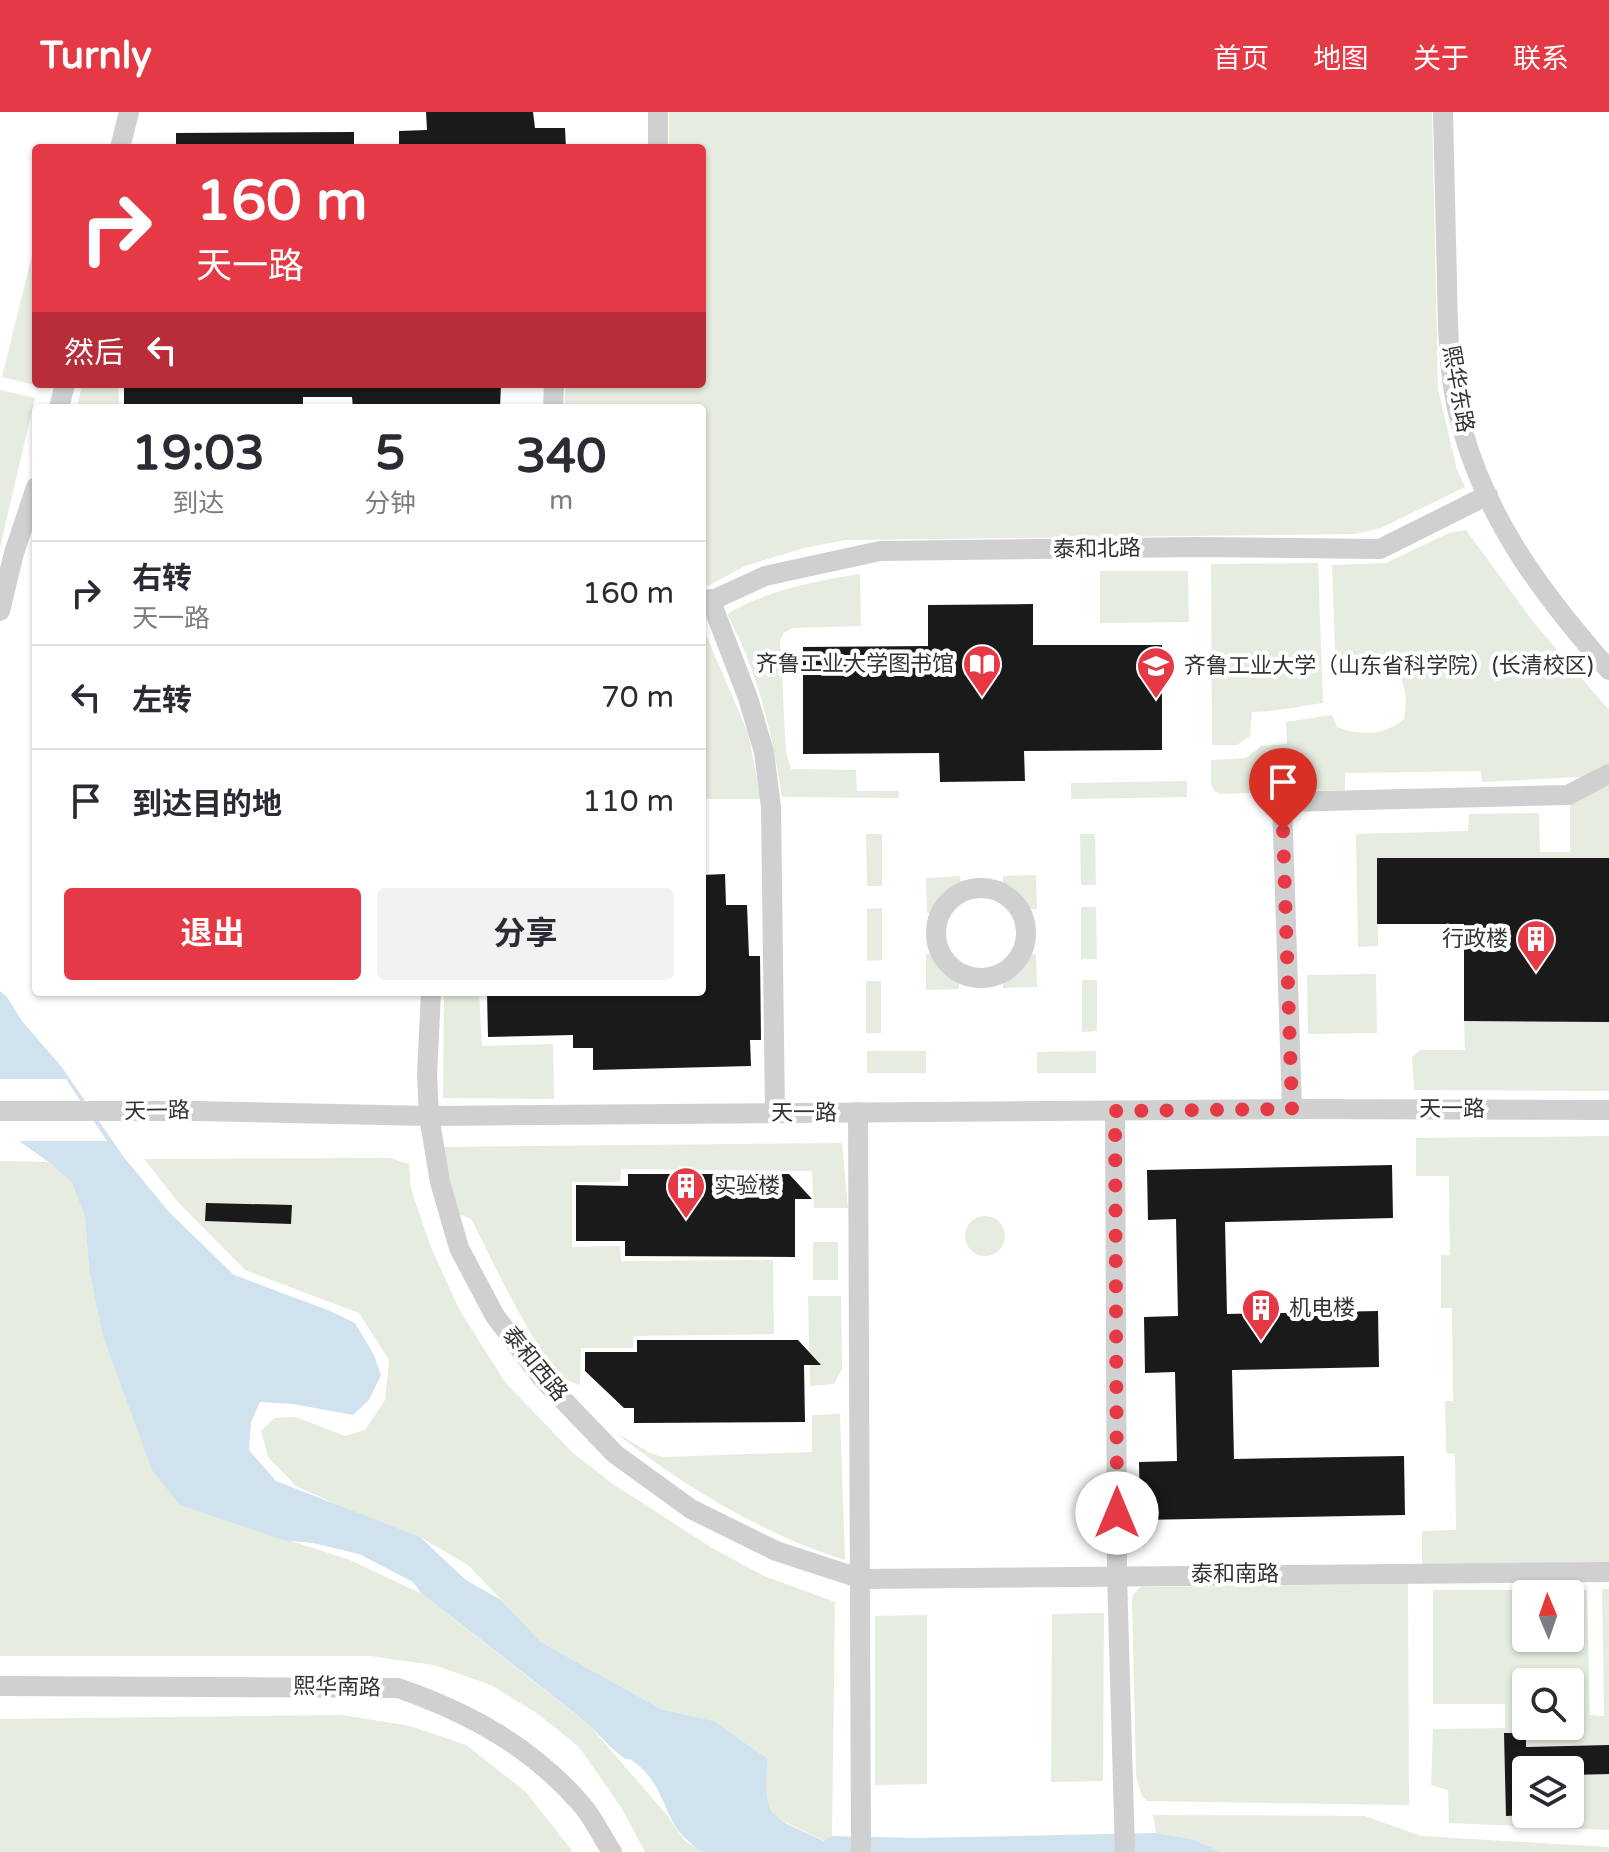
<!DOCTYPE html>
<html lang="zh">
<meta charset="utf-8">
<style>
body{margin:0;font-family:"Varela Round","Noto Sans SC",sans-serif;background:#f2f2f3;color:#2b2b33;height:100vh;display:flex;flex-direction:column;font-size:30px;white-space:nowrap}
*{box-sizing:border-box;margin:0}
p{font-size:26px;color:#7c7c81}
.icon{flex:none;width:44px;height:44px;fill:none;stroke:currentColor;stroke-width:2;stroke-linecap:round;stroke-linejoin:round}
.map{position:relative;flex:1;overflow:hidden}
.side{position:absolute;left:32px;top:292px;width:674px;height:592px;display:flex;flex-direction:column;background:#fff;border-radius:8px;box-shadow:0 2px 6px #0004}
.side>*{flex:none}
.hud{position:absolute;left:32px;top:32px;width:674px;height:244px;border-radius:8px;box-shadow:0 2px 6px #0004;background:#e63946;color:#fff;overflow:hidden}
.needle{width:52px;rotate:358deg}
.fabs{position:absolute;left:1512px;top:1468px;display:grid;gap:16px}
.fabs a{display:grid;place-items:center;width:72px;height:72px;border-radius:8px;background:#fff;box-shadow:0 2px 6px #0004;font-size:40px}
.pin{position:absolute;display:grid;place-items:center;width:68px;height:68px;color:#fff;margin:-82px -34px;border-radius:50% 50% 50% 0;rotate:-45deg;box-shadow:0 0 8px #0007}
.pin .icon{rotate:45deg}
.me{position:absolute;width:88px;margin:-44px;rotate:0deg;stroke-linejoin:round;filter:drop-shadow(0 0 6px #0008)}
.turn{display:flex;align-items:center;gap:28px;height:168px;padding:0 32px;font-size:36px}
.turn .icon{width:104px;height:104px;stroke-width:2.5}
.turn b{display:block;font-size:56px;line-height:68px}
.then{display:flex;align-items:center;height:76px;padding:0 32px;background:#0003;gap:16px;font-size:30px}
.eta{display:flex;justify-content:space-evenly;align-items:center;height:136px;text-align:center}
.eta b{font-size:48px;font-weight:700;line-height:56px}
.action{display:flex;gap:16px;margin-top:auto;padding:16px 32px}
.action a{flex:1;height:92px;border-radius:8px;background:#e63946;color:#fff;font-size:32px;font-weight:700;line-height:92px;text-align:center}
.action a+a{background:#f2f2f3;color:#2b2b33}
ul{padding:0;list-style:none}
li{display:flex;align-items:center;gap:24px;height:104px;padding:0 32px;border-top:2px solid #e1e1e2}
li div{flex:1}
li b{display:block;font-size:30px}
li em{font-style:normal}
header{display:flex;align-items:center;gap:48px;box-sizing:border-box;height:112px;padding:0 40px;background:#e63946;color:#fff}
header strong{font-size:38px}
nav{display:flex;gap:44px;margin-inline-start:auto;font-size:28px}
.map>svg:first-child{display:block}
</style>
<header>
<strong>Turnly</strong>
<nav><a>首页</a><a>地图</a><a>关于</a><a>联系</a></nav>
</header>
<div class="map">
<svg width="1609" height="1740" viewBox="0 0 1609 1740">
<rect width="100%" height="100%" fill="#fff"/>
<g fill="#e6ecdf" fill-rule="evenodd">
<path d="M669,0H1432L1438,277L1457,358L1465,375L1381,416L1354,422L846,428L808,435L745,454L708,474L702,471V296H564L566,272H702V36H669Z"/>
<path d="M33,139L36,140V272H44L43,275L2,265Z"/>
<path d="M82,272H118L119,296H77Z"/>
<path d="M0,278L35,286L0,435Z"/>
<path d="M1466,418L1534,511L1609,598V657L1599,664L1482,670L1481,659L1345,661V678L1221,682L1214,679L1211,672V648L1246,646L1261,634L1287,632L1286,610L1332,603L1337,615C1360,624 1384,624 1404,607C1407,591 1407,570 1394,557C1378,541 1348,549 1336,565L1332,453L1386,451L1449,421Z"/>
<path d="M1318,451L1323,591C1298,594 1277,600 1252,600L1250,624L1237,633H1212L1211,452Z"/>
<path d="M1100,459H1188L1189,510L1100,511Z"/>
<path d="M860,462L861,514L792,516L784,521L780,528L786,640L791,657L856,658L857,679H899V686L782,685C772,621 758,559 727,502C767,478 815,469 860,462Z"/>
<path d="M703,516L748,621L761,687H702Z"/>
<path d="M1187,669V685L1071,687V671Z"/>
<path d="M1609,674V746H1377L1378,834L1358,835L1356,722L1468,719L1469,702L1539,701L1540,740H1570V688Z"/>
<path d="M866,722H882V774H867Z"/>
<path d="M1080,722H1095L1096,773H1081Z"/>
<path d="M1036,763L1037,797H1028L1017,780L1003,775V764Z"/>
<path d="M960,764L961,775L940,788L936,801H927L926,766Z"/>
<path d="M1081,795H1096L1097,847H1081Z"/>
<path d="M882,796V848L867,849V797Z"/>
<path d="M934,841L943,856L959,866V877L926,878V842Z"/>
<path d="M1029,842H1036L1037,875L1003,876V868L1021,854Z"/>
<path d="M1376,862L1377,921L1308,922L1307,863Z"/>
<path d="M1082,868H1097V919L1082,920Z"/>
<rect x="866" y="869" width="15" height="52"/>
<path d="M444,880H479L482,934L553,932L554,987L443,986Z"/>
<path d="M1464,909L1609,910V979L1414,978L1412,945L1420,938H1465Z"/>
<rect x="867" y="939" width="59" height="22"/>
<path d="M1096,939V961H1037V940Z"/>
<path d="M1609,1024V1454L1422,1456V1419L1456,1418L1455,1342L1446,1341L1445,1289H1453L1452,1196H1441V1143H1450L1449,1064H1416V1026Z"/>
<path d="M842,1031L848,1096H814L812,1059L621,1057L620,1070H572V1135L620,1134L621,1149L773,1148L774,1222L633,1224V1236H581L580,1273C544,1269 490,1140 471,1107L459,1102L443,1046V1035Z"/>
<path d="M390,1046L409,1052L411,1077L430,1133L459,1197L505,1270L573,1341L613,1372L712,1436L764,1464L835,1490L832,1724L825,1729L776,1706L764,1683L768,1647L714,1609L661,1597L541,1530L468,1453L420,1425L367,1406L296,1374L268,1345L261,1319L274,1306L296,1305L345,1324L365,1318L385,1288L389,1248L359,1201L245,1158L178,1090L144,1047Z"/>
<path d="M0,1049L49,1050L72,1071L85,1105L89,1156L180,1393L350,1448L422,1482L588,1612L667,1703L685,1729L703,1740H645L621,1695L579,1635L538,1602L491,1573L434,1553L370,1544H0Z"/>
<circle cx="985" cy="1124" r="20"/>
<rect x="813" y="1130" width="25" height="38"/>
<path d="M808,1184H841L842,1257L834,1272L810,1274Z"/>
<path d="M840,1302L845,1448C762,1422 683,1374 615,1320L650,1341L663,1345L812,1340V1303Z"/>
<path d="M1408,1472L1409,1693L1147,1689L1142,1684L1136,1664L1132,1489L1133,1483L1140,1475Z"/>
<path d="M1602,1477H1609V1718L1449,1711L1448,1678L1431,1673L1433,1617L1505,1616V1592H1433V1478H1587L1590,1603L1604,1604ZM1526,1482H1570V1526H1526ZM1526,1570H1570V1614H1526ZM1526,1658H1570V1702H1526Z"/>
<path d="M1104,1501L1103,1669L1051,1670L1052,1502Z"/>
<path d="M927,1503V1672L875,1673V1504Z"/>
<path d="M342,1603L410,1614L466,1633L526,1680L573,1740H0V1607Z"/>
<path d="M1153,1703L1365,1704L1421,1724L1609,1735V1740H1222L1192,1727L1156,1721Z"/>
</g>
<path fill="#cfe2ee" d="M0,879L7,885L22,909L61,954L123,1044L169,1100L234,1163L330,1199L355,1211L374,1243L381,1263L369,1288L353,1303L293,1292L260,1290L251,1310L249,1338L276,1369L420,1425L466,1468L501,1488L541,1530L661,1597L714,1609L768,1647C761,1709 773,1705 824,1729L832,1724L917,1726L1156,1721L1192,1727L1222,1740H703C659,1714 671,1677 634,1650C625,1643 632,1651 623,1645C608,1635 596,1618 582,1607C529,1565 475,1523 422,1482L413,1470L359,1442L313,1431L283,1428L180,1393L152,1358L103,1224L89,1156L85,1105L72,1071L49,1050L0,1016Z"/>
<path fill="#fff" d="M0,967H66L107,1029H10L0,1021Z"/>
<g fill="#1a1a1a">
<path d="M426,0H533L535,16H565L566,36H399V19L427,18Z"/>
<path d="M354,20V36H176V21Z"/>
<path d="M124,272H501L500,296H353L352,285H303V296H124Z"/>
<path d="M1033,492V533H1162V638L1024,639L1025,669L940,670L939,641L803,642V535L928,534V493Z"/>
<path d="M1377,746H1609V910L1464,909V812H1377Z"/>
<path d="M725,762L726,793H747L749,844H760L761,928H750L751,954L593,958V936H573V923L488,925L487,880H702V763Z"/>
<path d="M1392,1053L1393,1106L1225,1110L1227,1202L1378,1199L1379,1255L1232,1258L1234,1347L1404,1344L1405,1403L1140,1408L1139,1350L1177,1349L1175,1260L1145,1261L1144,1205L1178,1204L1176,1107L1148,1108L1147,1058Z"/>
<path d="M628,1062H789L812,1087H795V1145L625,1144V1129H576V1073L628,1074Z"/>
<path d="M206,1091L292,1093L291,1112L205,1109Z"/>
<path d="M637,1228H798L821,1253H804L805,1310L634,1311V1296H624L585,1259V1240H637Z"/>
<path d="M1504,1621H1526V1635L1609,1633V1662L1570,1663V1658H1526V1703L1506,1704Z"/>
</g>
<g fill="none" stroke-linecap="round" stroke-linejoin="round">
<g stroke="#d0d0d0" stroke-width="20">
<path d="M1443,0C1444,57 1446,114 1447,171C1448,218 1448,269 1462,316C1489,412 1544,484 1609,558"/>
<path d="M120,36L129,0"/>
<path d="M658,36V0"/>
<path d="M59,296L65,272"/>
<path d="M553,296L554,272"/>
<path d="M710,487L748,586L764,640L771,695L775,1001"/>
<path d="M702,493L765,464L880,439L1197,435L1380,437L1488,383"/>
<path d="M0,499L14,441L36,375"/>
<circle cx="981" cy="821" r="45"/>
<path d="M431,880L427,963L429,1004L440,1070L459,1136L495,1204L542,1266L615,1342L691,1397L776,1439L862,1467L1609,1460"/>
<path d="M1292,997L1282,690L1568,683L1609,662"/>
<path d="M0,999H195L429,1004L1292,997L1609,998"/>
<path d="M1115,999L1117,1463L1125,1740"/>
<path d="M858,1000L861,1740"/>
<path d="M0,1574L398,1576C470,1601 532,1635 582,1693C594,1707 602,1725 612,1740"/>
</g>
</g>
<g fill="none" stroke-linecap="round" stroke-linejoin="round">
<path stroke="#e63946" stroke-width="14" stroke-dasharray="0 25.2" d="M1117,1401L1115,999L1292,997L1283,718"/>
</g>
<defs>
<g id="library-pin" transform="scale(2)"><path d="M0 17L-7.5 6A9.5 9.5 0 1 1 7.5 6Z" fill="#e63946" stroke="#fff"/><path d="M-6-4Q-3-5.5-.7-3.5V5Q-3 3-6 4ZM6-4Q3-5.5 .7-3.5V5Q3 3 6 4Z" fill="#fff"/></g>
<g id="university-pin" transform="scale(2)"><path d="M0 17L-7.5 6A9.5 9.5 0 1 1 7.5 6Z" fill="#e63946" stroke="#fff"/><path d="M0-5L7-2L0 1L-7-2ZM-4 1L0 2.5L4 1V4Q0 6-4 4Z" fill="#fff"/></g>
<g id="building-pin" transform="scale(2)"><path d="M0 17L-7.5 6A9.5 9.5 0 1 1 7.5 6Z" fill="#e63946" stroke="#fff"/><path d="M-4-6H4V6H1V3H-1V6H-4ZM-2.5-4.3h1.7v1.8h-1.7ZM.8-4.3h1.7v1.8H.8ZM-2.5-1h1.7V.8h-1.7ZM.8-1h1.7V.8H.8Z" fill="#fff"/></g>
</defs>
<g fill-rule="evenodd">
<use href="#library-pin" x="982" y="552"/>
<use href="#university-pin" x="1156" y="554"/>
<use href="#building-pin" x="1536" y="827"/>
<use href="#building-pin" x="686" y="1074"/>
<use href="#building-pin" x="1261" y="1196"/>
</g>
<g text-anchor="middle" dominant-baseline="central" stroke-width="8" stroke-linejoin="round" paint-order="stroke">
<g font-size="22" fill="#333" stroke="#fff">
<text transform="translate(1458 277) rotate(80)">熙华东路</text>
<text transform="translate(1097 437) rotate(-1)">泰和北路</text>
<text x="1452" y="997">天一路</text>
<text transform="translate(157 999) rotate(-1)">天一路</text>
<text x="804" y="1001">天一路</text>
<text transform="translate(535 1252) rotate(51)">泰和西路</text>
<text x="1235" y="1462">泰和南路</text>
<text transform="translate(337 1575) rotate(1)">熙华南路</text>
</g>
<g font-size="22" fill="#333" stroke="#fff" text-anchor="start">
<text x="954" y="552" text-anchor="end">齐鲁工业大学图书馆</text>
<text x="1184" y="554">齐鲁工业大学（山东省科学院）(长清校区)</text>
<text x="1508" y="827" text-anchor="end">行政楼</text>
<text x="714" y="1074">实验楼</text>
<text x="1289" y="1196">机电楼</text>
</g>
</g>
</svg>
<div class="fabs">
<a><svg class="needle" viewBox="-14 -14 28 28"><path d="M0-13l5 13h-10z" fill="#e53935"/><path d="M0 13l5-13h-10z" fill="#7c7c81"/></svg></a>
<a><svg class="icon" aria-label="search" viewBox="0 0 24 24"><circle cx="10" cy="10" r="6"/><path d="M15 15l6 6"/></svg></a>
<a><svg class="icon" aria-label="layers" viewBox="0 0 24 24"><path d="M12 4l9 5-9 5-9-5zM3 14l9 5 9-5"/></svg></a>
</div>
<div class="pin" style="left:1283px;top:718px;background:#d93025"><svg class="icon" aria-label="arrive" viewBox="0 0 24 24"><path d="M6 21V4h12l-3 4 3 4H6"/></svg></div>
<svg class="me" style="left:1117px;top:1401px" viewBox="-20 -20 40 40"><circle r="19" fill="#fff"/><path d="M0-13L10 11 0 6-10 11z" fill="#e63946"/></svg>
<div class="hud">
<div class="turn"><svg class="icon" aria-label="right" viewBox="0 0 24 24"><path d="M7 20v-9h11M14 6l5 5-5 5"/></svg><div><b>160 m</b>天一路</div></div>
<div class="then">然后<svg class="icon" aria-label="left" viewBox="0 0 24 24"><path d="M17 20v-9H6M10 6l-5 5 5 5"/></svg></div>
</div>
<section class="side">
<div class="eta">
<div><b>19:03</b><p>到达</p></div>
<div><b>5</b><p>分钟</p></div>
<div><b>340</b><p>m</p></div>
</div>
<ul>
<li><svg class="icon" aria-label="right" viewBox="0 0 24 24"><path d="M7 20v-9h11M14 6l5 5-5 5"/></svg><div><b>右转</b><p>天一路</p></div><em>160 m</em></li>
<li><svg class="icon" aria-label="left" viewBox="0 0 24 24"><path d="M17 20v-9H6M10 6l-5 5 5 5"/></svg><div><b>左转</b></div><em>70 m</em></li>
<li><svg class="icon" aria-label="arrive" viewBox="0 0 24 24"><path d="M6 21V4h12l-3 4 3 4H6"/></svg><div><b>到达目的地</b></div><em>110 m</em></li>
</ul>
<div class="action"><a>退出</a><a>分享</a></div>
</section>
</div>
